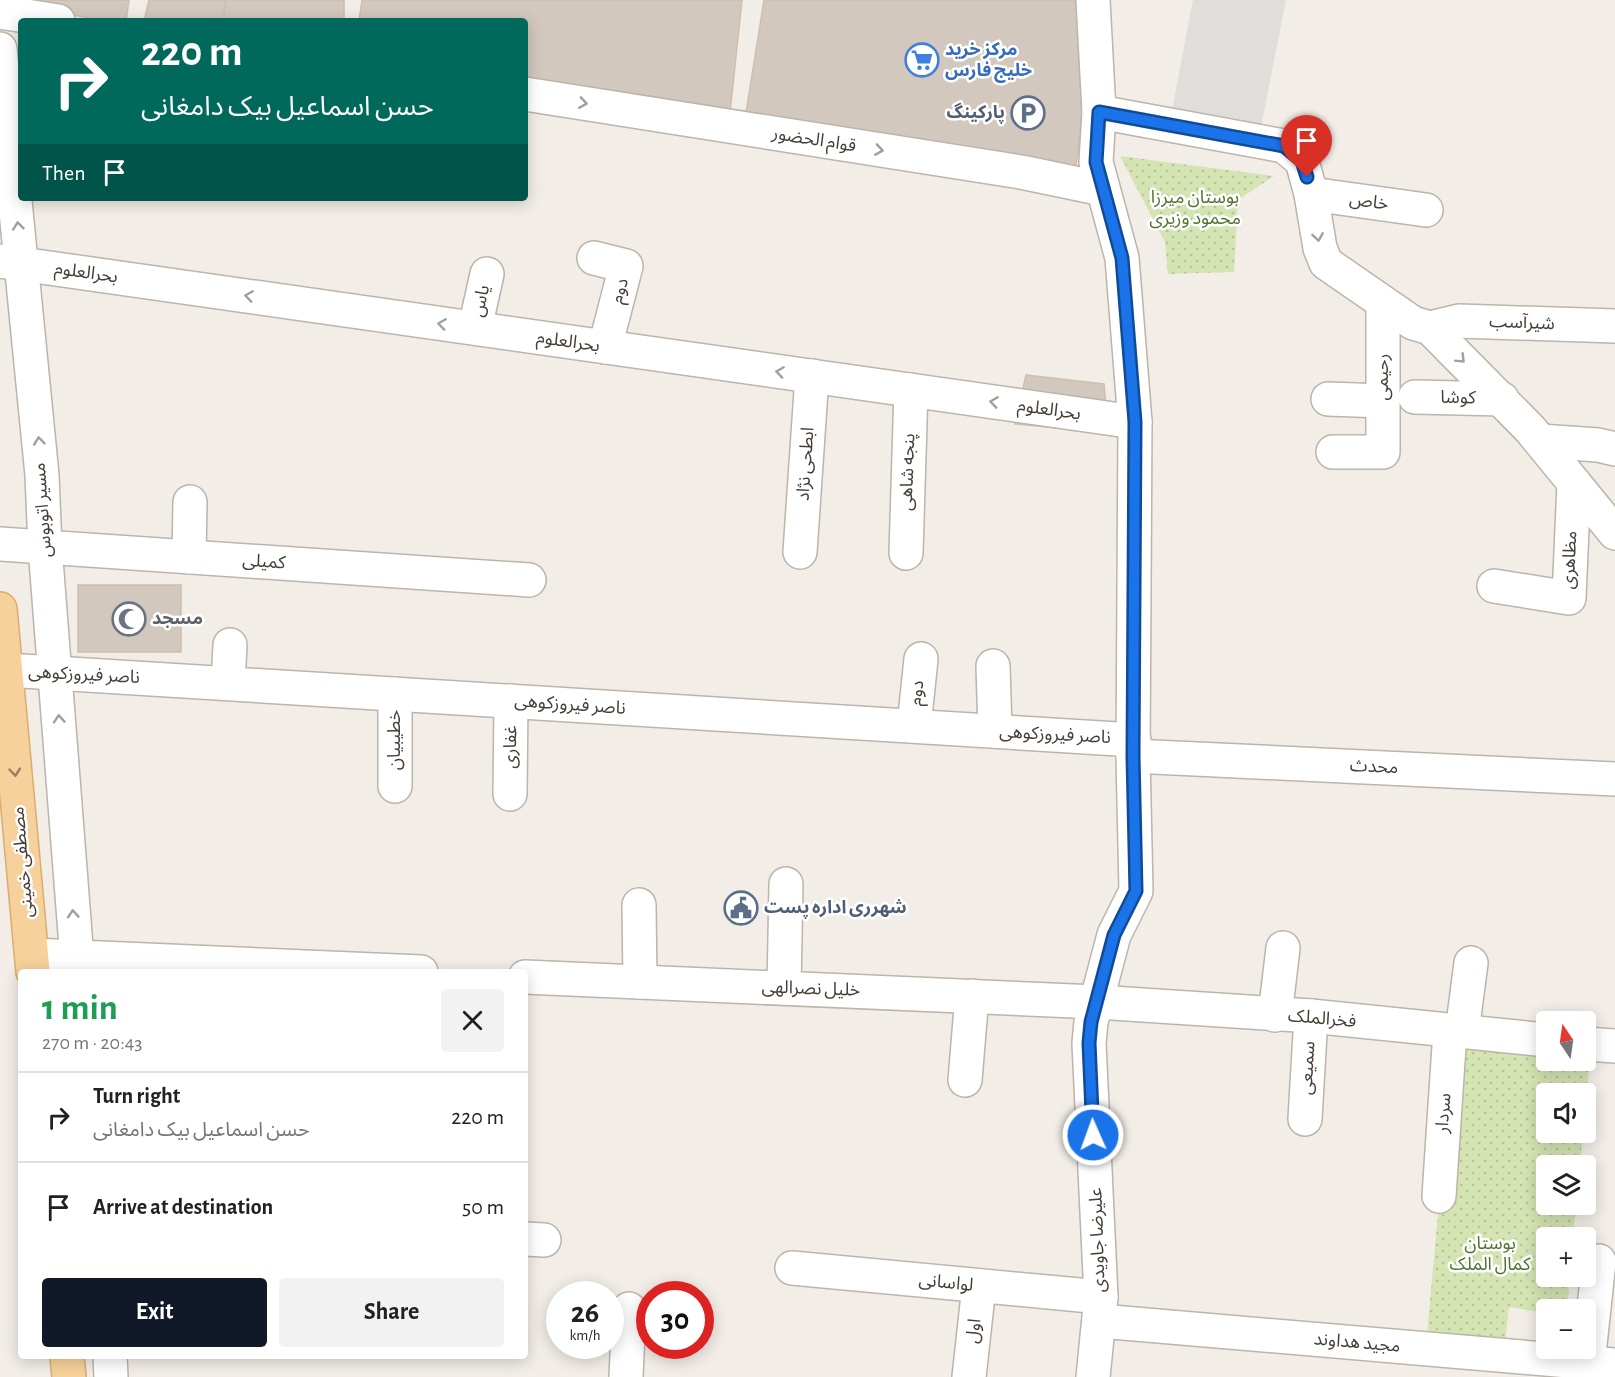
<!DOCTYPE html>
<meta charset="utf-8">
<style>
body{margin:0;font-family:"Alegreya Sans","Noto Sans Arabic",sans-serif;background:#f2f2f2;color:#202124;height:100vh;display:flex;flex-direction:column;font-size:22px;white-space:nowrap}
*{box-sizing:border-box;margin:0}
p{font-size:20px;color:#757577}
.icon{flex:none;width:33px;height:33px;fill:none;stroke:currentColor;stroke-width:2;stroke-linecap:round;stroke-linejoin:round}
.map{position:relative;flex:1;overflow:hidden}
.sheet{position:absolute;left:18px;top:969px;width:510px;height:390px;display:flex;flex-direction:column;background:#fff;border-radius:6px;box-shadow:0 3px 15px #0003}
.sheet>*{flex:none}
.hud{position:absolute;left:18px;top:18px;width:510px;height:183px;border-radius:6px;box-shadow:0 3px 15px #0003;background:#00695c;color:#fff;overflow:hidden}
.needle{width:39px;rotate:347deg}
.fabs{position:absolute;left:1536px;top:1011px;display:grid;gap:12px}
.fabs a{display:grid;place-items:center;width:60px;height:60px;border-radius:6px;background:#fff;box-shadow:0 3px 15px #0003;font-size:30px}
.speed{position:absolute;left:546px;top:1281px;display:flex;gap:12px;font-size:30px;font-weight:700;text-align:center}
.speed>*{display:grid;place-content:center;width:78px;height:78px;border-radius:50%;background:#fff;box-shadow:0 3px 15px #0003;line-height:1}
.speed small{font-size:15px;font-weight:400}
.speed .limit{border:9px solid #d22;background:#fff;color:#111}
.pin{position:absolute;display:grid;place-items:center;width:51px;height:51px;color:#fff;margin:-62px -26px;border-radius:50% 50% 50% 0;rotate:-45deg;box-shadow:0 0 6px #0007}
.pin .icon{rotate:45deg}
.me{position:absolute;width:66px;margin:-33px;rotate:358deg;stroke-linejoin:round;filter:drop-shadow(0 0 4px #0008)}
.turn{display:flex;align-items:center;gap:21px;height:126px;padding:0 24px;font-size:27px}
.turn .icon{width:78px;height:78px;stroke-width:2.5}
.turn b{display:block;font-size:42px;line-height:51px}
.then{display:flex;align-items:center;height:57px;padding:0 24px;background:#0003;gap:12px;font-size:22px}
.round{display:grid;place-items:center;flex:none;width:63px;height:63px;border-radius:6px;background:#f2f2f2}
.summary{display:flex;align-items:center;justify-content:space-between;height:102px;padding:0 24px}
h1{font-size:36px;font-weight:700;line-height:45px;color:#1e9e55}
.primary-button{display:flex;gap:12px;margin-top:auto;padding:12px 24px}
.primary-button a{flex:1;height:69px;border-radius:6px;background:#111827;color:#fff;font-size:24px;font-weight:700;line-height:69px;text-align:center}
.primary-button a+a{background:#f2f2f2;color:#202124}
ul{padding:0;list-style:none}
li{display:flex;align-items:center;gap:18px;height:90px;padding:0 24px;border-top:2px solid #e0e0e0}
li div{flex:1}
li b{display:block;font-size:22px}
li em{font-style:normal}
.map>svg:first-child{display:block}
</style>
<div class="map">
<svg width="1615" height="1377" viewBox="0 0 1615 1377">
<defs>
<pattern id="grass-dots" width="8" height="8" patternUnits="userSpaceOnUse" patternTransform="scale(1.5)"><rect width="8" height="8" fill="#d4e4b2"/><path d="M2 2h.1M6 6h.1" fill="none" stroke="#b7c49a" stroke-width="1.8" stroke-linecap="round"/></pattern>
</defs>
<rect width="100%" height="100%" fill="#f2ede7"/>
<g fill="url(#grass-dots)">
<path d="M1120,156L1274,176L1238,200L1234,272L1168,274L1165,242Z"/>
<path d="M1454,1040L1546,1049V1060H1586L1590,1054L1586,1105V1094H1546V1132L1583,1133L1580,1165L1546,1166V1204L1576,1205L1573,1237L1546,1238V1276L1570,1277L1567,1309L1546,1310V1313L1509,1307L1505,1342L1427,1335Z"/>
</g>
<path fill="#e0dedb" d="M1193,0H1286L1260,132L1171,115Z"/>
<g fill="#d3c8bd" stroke="#cdbfb1" stroke-width="1.5">
<path d="M30,0H129L126,21H105L30,7Z"/>
<path d="M149,0H226L223,21H144Z"/>
<path d="M226,0H344V21H223Z"/>
<path d="M362,0H742L730,113L525,81V21H359Z"/>
<path d="M764,0H1096L1075,174L745,119Z"/>
<path d="M1026,375L1104,384L1106,408L1090,431L1015,424Z"/>
<rect x="78" y="585" width="103" height="67"/>
</g>
<g fill="none" stroke-linecap="round" stroke-linejoin="round">
<g stroke="#bdb4aa" stroke-width="36">
<g id="minor">
<path d="M1093,0L1099,112L1096,162L1122,258L1135,422L1133,756L1136,891L1114,935L1091,1022L1089,1043L1101,1297L1093,1377"/>
<path d="M0,12L58,21"/>
<path d="M0,49L42,475L45,547L78,972"/>
<path d="M525,94L1021,172L1103,189"/>
<path d="M1099,112L1284,146L1302,161L1311,194L1320,248L1326,263L1413,323L1430,328L1530,429L1615,533"/>
<path d="M1311,194L1426,210"/>
<path d="M594,258L626,266L605,347"/>
<path d="M0,261L1135,422"/>
<path d="M475,328L487,274"/>
<path d="M1430,328L1459,321L1615,326"/>
<path d="M1415,397L1502,399"/>
<path d="M1328,399L1383,401"/>
<path d="M1540,441L1598,445L1615,449"/>
<path d="M1333,452H1383V303"/>
<path d="M0,544L529,580"/>
<path d="M800,552L812,376"/>
<path d="M906,553L911,390"/>
<path d="M189,557L190,502"/>
<path d="M1494,586L1569,598L1574,483"/>
<path d="M993,666L995,731"/>
<path d="M6,670L1134,740"/>
<path d="M228,683L230,645"/>
<path d="M395,694V786"/>
<path d="M914,726L921,659"/>
<path d="M1133,756L1615,779"/>
<path d="M510,794L511,701"/>
<path d="M639,905L640,982"/>
<path d="M32,955L421,972"/>
<path d="M525,977L1097,1002L1311,1016L1546,1040"/>
<path d="M784,988L786,884"/>
<path d="M1275,1015L1283,948"/>
<path d="M1462,1032L1471,963"/>
<path d="M1586,1044L1615,1046"/>
<path d="M965,1080L972,996"/>
<path d="M1305,1119L1311,1016"/>
<path d="M1439,1196L1450,1031"/>
<path d="M525,1239L544,1240"/>
<path d="M792,1268L1101,1297"/>
<path d="M1100,1321L1615,1365"/>
<path d="M110,1356L111,1377"/>
<path d="M1588,1363L1599,1261"/>
<path d="M626,1377L629,1309"/>
<path d="M969,1377L979,1286"/>
</g>
</g>
<g stroke="#dbac6c" stroke-width="36">
<g id="major">
<path d="M0,609L33,972"/>
<path d="M67,1356L69,1377"/>
</g>
</g>
<use href="#minor" stroke="#fff" stroke-width="33"/>
<use href="#major" stroke="#f7d19b" stroke-width="33"/>
</g>
<defs><path id="oneway-chevron" d="M-2-3.5L2.5 0L-2 3.5" fill="none" stroke-width="1.6" stroke-linecap="round" stroke-linejoin="round" transform="scale(1.5)"/></defs>
<g stroke="#a29e9a">
<use href="#oneway-chevron" transform="translate(583 103) rotate(9)"/>
<use href="#oneway-chevron" transform="translate(879 150) rotate(9)"/>
<use href="#oneway-chevron" transform="translate(18 226) rotate(-96)"/>
<use href="#oneway-chevron" transform="translate(1318 237) rotate(81)"/>
<use href="#oneway-chevron" transform="translate(249 296) rotate(-172)"/>
<use href="#oneway-chevron" transform="translate(442 324) rotate(-172)"/>
<use href="#oneway-chevron" transform="translate(1461 359) rotate(45)"/>
<use href="#oneway-chevron" transform="translate(780 372) rotate(-172)"/>
<use href="#oneway-chevron" transform="translate(994 402) rotate(-172)"/>
<use href="#oneway-chevron" transform="translate(39 441) rotate(-96)"/>
<use href="#oneway-chevron" transform="translate(59 719) rotate(-94)"/>
<use href="#oneway-chevron" transform="translate(73 914) rotate(-94)"/>
</g>
<use stroke="#958063" href="#oneway-chevron" transform="translate(15 772) rotate(85)"/>
<g fill="none" stroke-linecap="round" stroke-linejoin="round">
<g stroke="#114b97" stroke-width="15">
<path id="route" d="M1093,1135L1089,1043L1091,1022L1114,935L1136,891L1133,756L1135,422L1122,258L1096,162L1099,112L1284,146L1302,161L1307,177"/>
</g>
<use href="#route" stroke="#1a73e8" stroke-width="10"/>
</g>
<defs>
<g id="supermarket-ring" transform="scale(1.725)"><circle r="9.5" fill="#fff" stroke="#3f7fe0" stroke-width="1.5"/><path d="M-6-5.5h2.5l.6 2H6L4.5 2H-2.5L-4.4-4H-6ZM-1.5 3.2a1.3 1.3 0 1 0 .1 0ZM3 3.2a1.3 1.3 0 1 0 .1 0Z" fill="#3f7fe0"/></g>
<g id="parking-ring" transform="scale(1.725)"><circle r="9.5" fill="#fff" stroke="#5c6f8a" stroke-width="1.5"/><path d="M-3.5-5.5H1a3.5 3.5 0 0 1 0 7H-1V5.5H-3.5ZM-1-3.4V-.6H.8a1.4 1.4 0 0 0 0-2.8Z" fill="#5c6f8a"/></g>
<g id="mosque-ring" transform="scale(1.725)"><circle r="9.5" fill="#fff" stroke="#6b7280" stroke-width="1.5"/><path d="M3.5-4.9A6 6 0 1 0 3.5 4.9A5 5 0 1 1 3.5-4.9Z" fill="#6b7280"/></g>
<g id="civic-ring" transform="scale(1.725)"><circle r="9.5" fill="#fff" stroke="#5c6f8a" stroke-width="1.5"/><path d="M-.6-6.5H3V-4.5H.6V-3L4-1V1h2V6H-6V1h2V-1L-.6-3ZM-1.2 2.5V6h2.4V2.5Z" fill="#5c6f8a"/></g>
</defs>
<g fill-rule="evenodd">
<use href="#supermarket-ring" x="922" y="60"/>
<use href="#parking-ring" x="1028" y="113"/>
<use href="#mosque-ring" x="129" y="619"/>
<use href="#civic-ring" x="741" y="908"/>
</g>
<g text-anchor="middle" dominant-baseline="central" stroke-width="5" stroke-linejoin="round" paint-order="stroke">
<g font-size="18" font-weight="bold" fill="#366cbe" stroke="#fff" text-anchor="start">
<text x="945" y="50">مرکز خرید<tspan x="945" dy="21">خلیج فارس</tspan></text>
</g>
<g font-size="18" font-weight="bold" fill="#4e5e75" stroke="#fff" text-anchor="end">
<text x="1005" y="113">پارکینگ</text>
<text x="764" y="908" text-anchor="start">شهرری اداره پست</text>
</g>
<g font-size="18" fill="#453d36" stroke="#fff">
<text transform="translate(814 140) rotate(9)">قوام الحضور</text>
<text transform="translate(1369 202) rotate(8)">خاص</text>
<text transform="translate(86 273) rotate(8)">بحرالعلوم</text>
<text transform="translate(620 291) rotate(-75)">دوم</text>
<text transform="translate(481 301) rotate(-78)">یاس</text>
<text transform="translate(1522 323) rotate(2)">شیرآسب</text>
<text transform="translate(568 342) rotate(8)">بحرالعلوم</text>
<text transform="translate(1383 377) rotate(-90)">رحیمی</text>
<text transform="translate(1458 398) rotate(1)">کوشا</text>
<text transform="translate(1049 410) rotate(8)">بحرالعلوم</text>
<text transform="translate(806 464) rotate(-86)">ابطحی نژاد</text>
<text transform="translate(908 472) rotate(-88)">پنجه شاهی</text>
<text transform="translate(43 510) rotate(-94)">مسیر اتوبوس</text>
<text transform="translate(1570 560) rotate(-87)">مظاهری</text>
<text transform="translate(264 562) rotate(4)">کمیلی</text>
<text transform="translate(84 675) rotate(3)">ناصر فیروزکوهی</text>
<text transform="translate(917 693) rotate(-84)">دوم</text>
<text transform="translate(570 705) rotate(4)">ناصر فیروزکوهی</text>
<text transform="translate(1055 735) rotate(3)">ناصر فیروزکوهی</text>
<text transform="translate(395 740) rotate(-90)">خطیبیان</text>
<text transform="translate(511 747) rotate(-89)">غفاری</text>
<text transform="translate(1374 767) rotate(3)">محدث</text>
<text transform="translate(23 862) rotate(-95)">مصطفی خمینی</text>
<text transform="translate(811 989) rotate(2)">خلیل نصرالهی</text>
<text transform="translate(1322 1019) rotate(5)">فخرالملک</text>
<text transform="translate(1308 1068) rotate(-87)">سمیعی</text>
<text transform="translate(1444 1113) rotate(-86)">سردار</text>
<text transform="translate(1098 1240) rotate(-92)">علیرضا جاویدی</text>
<text transform="translate(946 1283) rotate(6)">لواسانی</text>
<text transform="translate(974 1331) rotate(-83)">اول</text>
<text transform="translate(1357 1343) rotate(5)">مجید هداوند</text>
</g>
<g font-size="18" fill="#50722e" stroke="#fff">
<text x="1195" y="198">بوستان میرزا<tspan x="1195" dy="21">محمود وزیری</tspan></text>
<text x="1490" y="1244">بوستان<tspan x="1490" dy="21">کمال الملک</tspan></text>
</g>
<g font-size="18" font-weight="bold" fill="#5b616d" stroke="#fff" text-anchor="start">
<text x="152" y="619">مسجد</text>
</g>
</g>
</svg>
<div class="fabs">
<a><svg class="needle" viewBox="-14 -14 28 28"><path d="M0-13l5 13h-10z" fill="#e53935"/><path d="M0 13l5-13h-10z" fill="#757577"/></svg></a>
<a><svg class="icon" aria-label="sound" viewBox="0 0 24 24"><path d="M4 9h4l5-4v14l-5-4H4zM17 9q2 3 0 6"/></svg></a>
<a><svg class="icon" aria-label="layers" viewBox="0 0 24 24"><path d="M12 4l9 5-9 5-9-5zM3 14l9 5 9-5"/></svg></a>
<a>+</a>
<a>−</a>
</div>
<div class="speed"><div>26<small>km/h</small></div><div class="limit">30</div></div>
<div class="pin" style="left:1307px;top:177px;background:#d93025"><svg class="icon" aria-label="arrive" viewBox="0 0 24 24"><path d="M6 21V4h12l-3 4 3 4H6"/></svg></div>
<svg class="me" style="left:1093px;top:1135px" viewBox="-20 -20 40 40"><circle r="17" fill="#1a73e8" stroke="#fff" stroke-width="3"/><path d="M0-11L8 9 0 5-8 9z" fill="#fff"/></svg>
<div class="hud">
<div class="turn"><svg class="icon" aria-label="right" viewBox="0 0 24 24"><path d="M7 20v-9h11M14 6l5 5-5 5"/></svg><div><b>220 m</b>حسن اسماعیل بیک دامغانی</div></div>
<div class="then">Then<svg class="icon" aria-label="arrive" viewBox="0 0 24 24"><path d="M6 21V4h12l-3 4 3 4H6"/></svg></div>
</div>
<section class="sheet">
<div class="summary"><div><h1>1 min</h1><p>270 m · 20:43</p></div><a class="round"><svg class="icon" aria-label="close" viewBox="0 0 24 24"><path d="M6 6l12 12M18 6L6 18"/></svg></a></div>
<ul>
<li><svg class="icon" aria-label="right" viewBox="0 0 24 24"><path d="M7 20v-9h11M14 6l5 5-5 5"/></svg><div><b>Turn right</b><p>حسن اسماعیل بیک دامغانی</p></div><em>220 m</em></li>
<li><svg class="icon" aria-label="arrive" viewBox="0 0 24 24"><path d="M6 21V4h12l-3 4 3 4H6"/></svg><div><b>Arrive at destination</b></div><em>50 m</em></li>
</ul>
<div class="primary-button"><a>Exit</a><a>Share</a></div>
</section>
</div>
